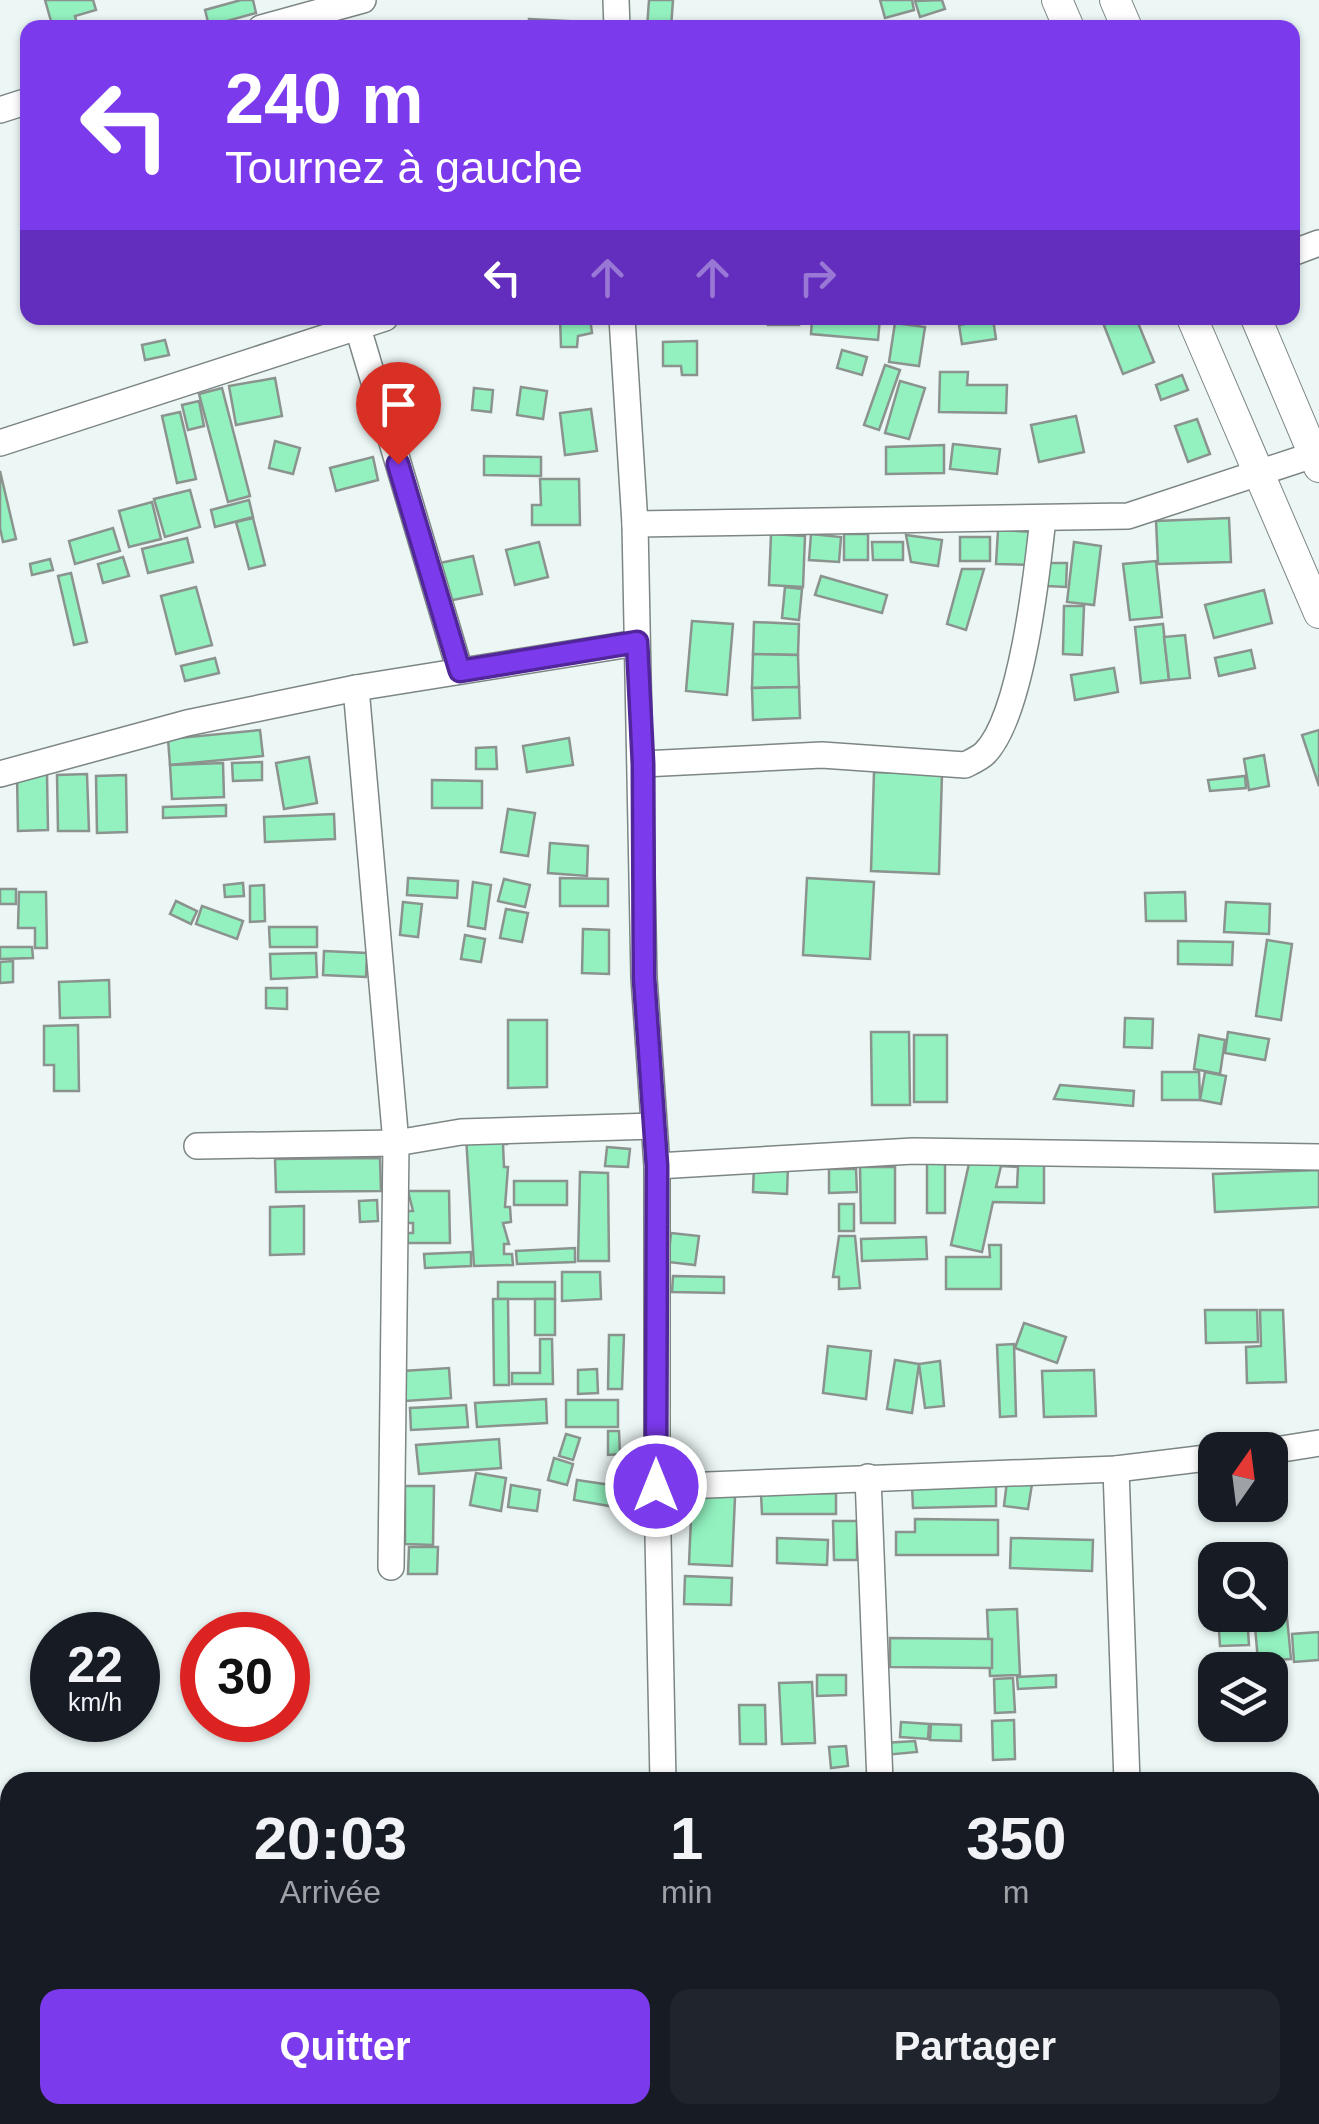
<!DOCTYPE html>
<html lang="fr">
<meta charset="utf-8">
<style>
body{margin:0;font-family:Arial,sans-serif;background:#20242c;color:#f1f3f6;height:100vh;display:flex;flex-direction:column;font-size:38px;white-space:nowrap}
*{box-sizing:border-box;margin:0}
p{font-size:32px;color:#9ea1a6}
.icon{flex:none;width:55px;height:55px;fill:none;stroke:currentColor;stroke-width:2;stroke-linecap:round;stroke-linejoin:round}
.map{position:relative;flex:1;overflow:hidden}
.sheet{position:absolute;left:0px;top:1772px;width:1320px;height:352px;display:flex;flex-direction:column;background:#171b24;border-radius:30px 30px 0 0;box-shadow:0 2px 8px #0004}
.sheet>*{flex:none}
.top-card{position:absolute;left:20px;top:20px;width:1280px;height:305px;border-radius:20px;box-shadow:0 2px 8px #0004;background:#7c3aed;color:#fff;overflow:hidden}
.needle{width:65px;rotate:14deg}
.fabs{position:absolute;left:1198px;top:1432px;display:grid;gap:20px}
.fabs a{display:grid;place-items:center;width:90px;height:90px;border-radius:20px;background:#171b24;box-shadow:0 2px 8px #0004;font-size:50px}
.speed{position:absolute;left:30px;top:1612px;display:flex;gap:20px;font-size:50px;font-weight:700;text-align:center}
.speed>*{display:grid;place-content:center;width:130px;height:130px;border-radius:50%;background:#171b24;box-shadow:0 2px 8px #0004;line-height:1}
.speed small{font-size:25px;font-weight:400}
.speed .limit{border:15px solid #d22;background:#fff;color:#111}
.pin{position:absolute;display:grid;place-items:center;width:85px;height:85px;color:#fff;margin:-102px -42px;border-radius:50% 50% 50% 0;rotate:-45deg;box-shadow:0 0 10px #0007}
.pin .icon{rotate:45deg}
.me{position:absolute;width:110px;margin:-55px;rotate:0deg;stroke-linejoin:round;filter:drop-shadow(0 0 8px #0008)}
.turn{display:flex;align-items:center;gap:35px;height:210px;padding:0 40px;font-size:45px}
.turn .icon{width:130px;height:130px;stroke-width:2.5}
.turn b{display:block;font-size:70px;line-height:85px}
.lanes{display:flex;align-items:center;height:95px;padding:0 40px;background:#0003;justify-content:center;gap:50px;direction:ltr}
.lanes .off{opacity:.35}
.eta{display:flex;justify-content:space-evenly;align-items:center;height:170px;text-align:center}
.eta b{font-size:60px;font-weight:700;line-height:70px}
.action{display:flex;gap:20px;margin-top:auto;padding:20px 40px}
.action a{flex:1;height:115px;border-radius:20px;background:#7c3aed;color:#fff;font-size:40px;font-weight:700;line-height:115px;text-align:center}
.action a+a{background:#20242c;color:#f1f3f6}
.map>svg:first-child{display:block}
</style>
<div class="map">
<svg width="1319" height="2124" viewBox="0 0 1319 2124">
<rect width="100%" height="100%" fill="#ebf6f5"/>
<g fill="#92f1bf" stroke="#8b938e" stroke-width="2.5" fill-rule="evenodd">
<path d="M45,0H93L96,10L75,16L78,28H53Z"/>
<path d="M241,0H253L256,13L209,26L205,10Z"/>
<path d="M649,0H673L671,28H647Z"/>
<path d="M880,0H912L914,10L885,18Z"/>
<path d="M942,0L945,9L920,17L915,1Z"/>
<path d="M529,19L585,22V28H529Z"/>
<path d="M560,318H590L592,333L578,336L577,347H561Z"/>
<rect x="768" y="318" width="31" height="7"/>
<path d="M812,318H880L878,340L811,334Z"/>
<path d="M1118,318H1136L1154,362L1123,374L1103,323Z"/>
<path d="M993,319L996,339L962,344L959,325Z"/>
<path d="M895,323L925,327L919,366L889,362Z"/>
<path d="M165,340L169,355L145,360L142,345Z"/>
<path d="M697,341V375H682L681,366H663V342Z"/>
<path d="M842,350L867,357L862,375L837,368Z"/>
<path d="M885,365L900,370L879,430L864,425Z"/>
<path d="M940,372H968L967,385H1007L1006,413L939,412Z"/>
<path d="M1182,375L1188,390L1161,400L1156,385Z"/>
<path d="M275,378L282,416L236,425L229,386Z"/>
<path d="M900,381L925,388L909,439L885,433Z"/>
<path d="M521,387L547,391L543,419L517,415Z"/>
<path d="M222,388L250,496L228,502L199,394Z"/>
<path d="M474,388L493,390L491,412L472,410Z"/>
<path d="M199,401L204,426L188,430L182,405Z"/>
<path d="M591,409L597,451L565,455L560,413Z"/>
<path d="M180,412L196,479L177,483L162,416Z"/>
<path d="M1076,416L1084,452L1039,462L1031,425Z"/>
<path d="M1197,419L1210,454L1188,462L1175,426Z"/>
<path d="M275,441L300,448L293,474L269,468Z"/>
<path d="M953,444L1000,449L997,474L950,469Z"/>
<path d="M944,445V473L886,474V447Z"/>
<path d="M484,456L541,457V476L484,475Z"/>
<path d="M373,457L378,480L336,491L330,468Z"/>
<path d="M0,471L16,539L3,542L0,528Z"/>
<path d="M540,479H579L580,525H532V505H541Z"/>
<path d="M190,490L200,527L165,537L154,499Z"/>
<path d="M249,500L253,517L215,527L211,510Z"/>
<path d="M152,502L161,539L129,547L119,511Z"/>
<path d="M253,518L265,565L249,569L236,522Z"/>
<path d="M1229,518L1231,562L1158,564L1156,521Z"/>
<path d="M113,528L120,551L75,564L69,541Z"/>
<path d="M998,530L1034,532L1032,565L996,564Z"/>
<path d="M771,534L805,536L803,587L769,585Z"/>
<path d="M811,534L841,537L839,562L809,560Z"/>
<rect x="844" y="534" width="24" height="26"/>
<path d="M906,535L942,540L938,566L911,562Z"/>
<rect x="960" y="537" width="30" height="24"/>
<path d="M187,538L193,562L148,573L142,549Z"/>
<path d="M539,542L548,577L515,585L506,550Z"/>
<path d="M872,542H903V560H873Z"/>
<path d="M1074,542L1101,546L1094,605L1067,602Z"/>
<path d="M473,556L482,594L448,601L440,563Z"/>
<path d="M123,557L129,576L103,583L98,564Z"/>
<path d="M50,559L53,570L32,575L30,564Z"/>
<path d="M1156,561L1162,617L1130,620L1123,564Z"/>
<path d="M1047,563H1067L1066,587L1047,586Z"/>
<path d="M962,569H984L966,630L947,624Z"/>
<path d="M71,573L87,642L74,645L58,576Z"/>
<path d="M821,576L887,595L882,613L815,595Z"/>
<path d="M196,587L212,645L176,654L161,596Z"/>
<path d="M785,587L802,589L799,620L782,618Z"/>
<path d="M1264,590L1272,623L1214,638L1205,605Z"/>
<path d="M1064,606H1084L1082,655L1063,654Z"/>
<path d="M692,621L733,624L727,695L686,691Z"/>
<path d="M754,622L799,624L798,655L753,654Z"/>
<path d="M1163,624L1169,680L1141,683L1135,627Z"/>
<path d="M1185,635L1190,678L1169,680L1164,637Z"/>
<path d="M1251,650L1255,668L1219,676L1215,658Z"/>
<path d="M753,654L798,655L799,687L752,688Z"/>
<path d="M215,658L219,673L185,681L181,666Z"/>
<path d="M1114,668L1118,692L1075,700L1071,675Z"/>
<path d="M799,687L800,718L753,720L752,688Z"/>
<path d="M260,730L263,756L170,765L168,739Z"/>
<path d="M1319,730V786L1302,735Z"/>
<path d="M569,738L573,765L527,772L523,746Z"/>
<path d="M496,747L497,769H476V748Z"/>
<path d="M1264,755L1269,786L1249,790L1244,759Z"/>
<path d="M309,757L317,803L284,809L276,763Z"/>
<path d="M262,762V780L233,781L232,763Z"/>
<path d="M223,763L224,797L172,799L170,765Z"/>
<path d="M874,772L942,774L939,874L871,871Z"/>
<path d="M17,774H47L48,830L18,831Z"/>
<path d="M87,774L89,831H58L57,775Z"/>
<path d="M126,775L127,832L97,833L96,776Z"/>
<path d="M1245,776L1246,788L1210,791L1208,780Z"/>
<path d="M432,780L482,781V808H432Z"/>
<path d="M226,805V816L163,818V807Z"/>
<path d="M508,809L535,813L528,856L501,852Z"/>
<path d="M334,814L335,839L265,842L264,817Z"/>
<path d="M550,843L588,846L587,876L548,873Z"/>
<path d="M408,878L458,881L457,898L407,895Z"/>
<path d="M560,878L608,879V906H560Z"/>
<path d="M807,878L874,882L870,959L803,955Z"/>
<path d="M504,879L530,885L525,907L498,901Z"/>
<path d="M473,882L491,885L485,929L468,926Z"/>
<path d="M243,883L244,896L225,897L224,885Z"/>
<path d="M264,885L265,921L250,922V886Z"/>
<rect x="0" y="889" width="16" height="15"/>
<path d="M19,892H46L47,948H35V928H18Z"/>
<path d="M1185,892L1186,921H1146L1145,893Z"/>
<path d="M176,901L197,911L191,924L170,914Z"/>
<path d="M403,902L422,904L418,937L400,935Z"/>
<path d="M1226,902L1270,904L1269,934L1224,932Z"/>
<path d="M202,906L243,921L237,939L196,924Z"/>
<path d="M506,909L528,913L522,942L500,938Z"/>
<path d="M269,927H317V947H270Z"/>
<path d="M583,929L609,930V974L582,973Z"/>
<path d="M465,935L485,939L481,962L461,959Z"/>
<path d="M1267,940L1292,944L1281,1020L1256,1016Z"/>
<path d="M1178,941L1233,942L1232,965L1178,964Z"/>
<path d="M0,947H32L33,958L0,959Z"/>
<path d="M324,951L367,953L366,977L323,975Z"/>
<path d="M316,953L317,977L271,979L270,954Z"/>
<path d="M13,961V982L0,983V962Z"/>
<path d="M109,980L110,1017L60,1018L59,982Z"/>
<path d="M266,988H287V1009L266,1008Z"/>
<path d="M1125,1018L1153,1019L1152,1048L1124,1047Z"/>
<path d="M508,1020H547V1087L508,1088Z"/>
<path d="M78,1025L79,1091H54V1065H44V1026Z"/>
<path d="M871,1032H909L910,1105H872Z"/>
<path d="M1228,1032L1269,1039L1265,1060L1225,1053Z"/>
<rect x="914" y="1035" width="33" height="67"/>
<path d="M1199,1035L1225,1040L1220,1074L1194,1069Z"/>
<path d="M1162,1072H1199L1200,1100H1162Z"/>
<path d="M1205,1072L1226,1076L1221,1104L1200,1100Z"/>
<path d="M1060,1085L1134,1091L1133,1106L1054,1099Z"/>
<path d="M507,1135V1144H503L504,1167H508L505,1207H510L511,1222L503,1223L509,1244H504V1254H512L513,1265L474,1266L466,1136Z"/>
<path d="M607,1147L630,1149L628,1167L605,1166Z"/>
<rect x="927" y="1154" width="18" height="59"/>
<path d="M1044,1155V1203L993,1202L982,1252L951,1245L970,1159ZM1001,1166L1018,1167L1017,1187H996Z"/>
<path d="M380,1158L381,1191L276,1192L275,1159Z"/>
<path d="M754,1164L788,1166L787,1194L753,1192Z"/>
<path d="M860,1167H895V1223H861Z"/>
<path d="M829,1169H856L857,1192L829,1193Z"/>
<path d="M1319,1170V1207L1215,1212L1213,1174Z"/>
<path d="M580,1172L608,1173L609,1261H578Z"/>
<rect x="514" y="1181" width="53" height="24"/>
<path d="M408,1191H449L450,1243H408L407,1233H413V1223H407L406,1211H413Z"/>
<path d="M377,1200L378,1221L360,1222L359,1201Z"/>
<rect x="839" y="1204" width="15" height="27"/>
<path d="M304,1206V1254L270,1255V1207Z"/>
<path d="M671,1233L699,1236L695,1265L668,1262Z"/>
<path d="M839,1236H855L860,1288L839,1289V1277H833Z"/>
<path d="M926,1237L927,1259L862,1261L861,1239Z"/>
<path d="M989,1245H1001V1289H946V1257H990Z"/>
<path d="M575,1248V1262L517,1264L516,1251Z"/>
<path d="M471,1252V1266L425,1268L424,1254Z"/>
<path d="M562,1272H600L601,1299L562,1301Z"/>
<path d="M673,1276L724,1277V1293L672,1292Z"/>
<rect x="498" y="1282" width="57" height="17"/>
<path d="M493,1299H508L509,1385H494Z"/>
<rect x="535" y="1299" width="20" height="36"/>
<path d="M1205,1310H1257L1258,1342L1206,1343Z"/>
<path d="M1260,1310H1283L1286,1382L1247,1383L1246,1347L1261,1346Z"/>
<path d="M1024,1323L1066,1337L1057,1363L1015,1348Z"/>
<path d="M609,1335H624L622,1389H608Z"/>
<path d="M540,1339H552L553,1384H512V1373H540Z"/>
<path d="M1014,1344L1016,1416L1000,1417L997,1345Z"/>
<path d="M828,1346L871,1351L866,1399L823,1393Z"/>
<path d="M895,1360L919,1364L912,1413L887,1409Z"/>
<path d="M940,1361L944,1406L925,1408L919,1364Z"/>
<path d="M449,1368L451,1398L405,1401L403,1371Z"/>
<path d="M597,1369L598,1393L578,1394V1370Z"/>
<path d="M1094,1370L1096,1416L1044,1417L1042,1371Z"/>
<path d="M546,1399L547,1423L477,1427L475,1403Z"/>
<rect x="566" y="1400" width="52" height="27"/>
<path d="M466,1405L468,1427L411,1430L410,1408Z"/>
<path d="M608,1431H619L620,1454L608,1455Z"/>
<path d="M566,1434L580,1438L573,1460L559,1456Z"/>
<path d="M499,1439L501,1468L419,1474L416,1445Z"/>
<path d="M554,1458L573,1464L567,1485L548,1480Z"/>
<path d="M476,1473L506,1478L501,1511L470,1505Z"/>
<path d="M577,1480L618,1486L615,1507L574,1500Z"/>
<path d="M1007,1481L1032,1484L1028,1509L1004,1506Z"/>
<path d="M996,1484V1506L913,1508L912,1486Z"/>
<path d="M511,1485L540,1490L537,1511L508,1507Z"/>
<path d="M405,1486H434L433,1545L405,1544Z"/>
<path d="M836,1493V1514H762L761,1494Z"/>
<path d="M692,1495L735,1497L732,1566L689,1564Z"/>
<path d="M915,1519L998,1520V1555H896V1532H915Z"/>
<path d="M833,1521H857V1560H834Z"/>
<path d="M777,1538L828,1540L827,1565L777,1563Z"/>
<path d="M1011,1538L1093,1540L1092,1571L1010,1568Z"/>
<path d="M409,1547H438L437,1574H408Z"/>
<path d="M685,1576L732,1578L731,1605L684,1604Z"/>
<path d="M1286,1607L1291,1659L1258,1661L1254,1615H1270V1609Z"/>
<path d="M1017,1609L1020,1675L990,1676L987,1610Z"/>
<path d="M1218,1615H1247L1249,1645L1220,1646Z"/>
<path d="M1319,1632V1660L1294,1662L1292,1634Z"/>
<path d="M890,1638L992,1639V1668L890,1667Z"/>
<path d="M817,1675H846V1695L817,1696Z"/>
<path d="M1056,1675V1687L1018,1689L1017,1677Z"/>
<path d="M1013,1678L1015,1712L995,1713L994,1679Z"/>
<path d="M812,1682L815,1743L782,1744L779,1683Z"/>
<path d="M739,1705H765L766,1744H740Z"/>
<path d="M1014,1720L1015,1759L993,1760L992,1721Z"/>
<path d="M901,1722L929,1724L928,1739L900,1737Z"/>
<path d="M931,1724L961,1725V1741L930,1740Z"/>
<path d="M915,1741L917,1752L885,1755L884,1743Z"/>
<path d="M846,1746L848,1766L831,1768L829,1747Z"/>
<rect x="1310" y="1873" width="9" height="70"/>
<rect x="1310" y="2052" width="9" height="27"/>
<rect x="972" y="2115" width="30" height="9"/>
<rect x="1013" y="2115" width="70" height="9"/>
</g>
<g fill="none" stroke-linecap="round" stroke-linejoin="round">
<g stroke="#7d8685" stroke-width="28">
<g id="minor">
<path d="M616,0L617,28"/>
<path d="M261,28L363,0"/>
<path d="M0,110L28,101"/>
<path d="M1292,253L1319,243"/>
<path d="M355,318L460,671"/>
<path d="M622,318L635,524L644,978L657,1166V1487L663,1782"/>
<path d="M0,443L385,318"/>
<path d="M635,524L1128,516L1319,453"/>
<path d="M356,688L396,1143L391,1567"/>
<path d="M643,764L822,755L965,765C971,762 980,758 985,753C1022,715 1037,573 1043,518"/>
<path d="M0,774L187,723L356,688L637,643"/>
<path d="M197,1146L396,1143L461,1132L654,1126"/>
<path d="M657,1166L913,1151L1319,1157"/>
<path d="M1270,1451L1319,1443"/>
<path d="M1116,1469L1127,1782"/>
<path d="M868,1477L880,1782"/>
<path d="M657,1487L1116,1469L1215,1457"/>
<path d="M0,1851L10,1865"/>
<path d="M0,2079L10,2070"/>
<path d="M159,2115L164,2124"/>
<path d="M680,2115V2124"/>
<path d="M892,2115V2124"/>
<path d="M1138,2115L1139,2124"/>
</g>
</g>
<g stroke="#7d8685" stroke-width="32">
<g id="major">
<path d="M1057,0L1069,28"/>
<path d="M1115,0L1127,28"/>
<path d="M1192,318L1319,613"/>
<path d="M1256,318L1319,467"/>
</g>
</g>
<use href="#minor" stroke="#fff" stroke-width="25"/>
<use href="#major" stroke="#fff" stroke-width="30"/>
</g>
<g fill="none" stroke-linecap="round" stroke-linejoin="round">
<g stroke="#51269a" stroke-width="25">
<path id="route" d="M398,464L460,671L637,642L643,764L644,978L657,1166L656,1486"/>
</g>
<use href="#route" stroke="#7c3aed" stroke-width="18"/>
</g>
</svg>
<div class="fabs">
<a><svg class="needle" viewBox="-14 -14 28 28"><path d="M0-13l5 13h-10z" fill="#e53935"/><path d="M0 13l5-13h-10z" fill="#9ea1a6"/></svg></a>
<a><svg class="icon" aria-label="search" viewBox="0 0 24 24"><circle cx="10" cy="10" r="6"/><path d="M15 15l6 6"/></svg></a>
<a><svg class="icon" aria-label="layers" viewBox="0 0 24 24"><path d="M12 4l9 5-9 5-9-5zM3 14l9 5 9-5"/></svg></a>
</div>
<div class="speed"><div>22<small>km/h</small></div><div class="limit">30</div></div>
<div class="pin" style="left:398px;top:464px;background:#d93025"><svg class="icon" aria-label="arrive" viewBox="0 0 24 24"><path d="M6 21V4h12l-3 4 3 4H6"/></svg></div>
<svg class="me" style="left:656px;top:1486px" viewBox="-20 -20 40 40"><circle r="17" fill="#7c3aed" stroke="#fff" stroke-width="3"/><path d="M0-11L8 9 0 5-8 9z" fill="#fff"/></svg>
<div class="top-card">
<div class="turn"><svg class="icon" aria-label="left" viewBox="0 0 24 24"><path d="M17 20v-9H6M10 6l-5 5 5 5"/></svg><div><b>240 m</b>Tournez à gauche</div></div>
<div class="lanes"><svg class="icon" aria-label="left" viewBox="0 0 24 24"><path d="M17 20v-9H6M10 6l-5 5 5 5"/></svg><svg class="icon off" aria-label="ahead" viewBox="0 0 24 24"><path d="M12 20V5M6 11l6-6 6 6"/></svg><svg class="icon off" aria-label="ahead" viewBox="0 0 24 24"><path d="M12 20V5M6 11l6-6 6 6"/></svg><svg class="icon off" aria-label="right" viewBox="0 0 24 24"><path d="M7 20v-9h11M14 6l5 5-5 5"/></svg></div>
</div>
<section class="sheet">
<div class="eta">
<div><b>20:03</b><p>Arrivée</p></div>
<div><b>1</b><p>min</p></div>
<div><b>350</b><p>m</p></div>
</div>
<div class="action"><a>Quitter</a><a>Partager</a></div>
</section>
</div>
